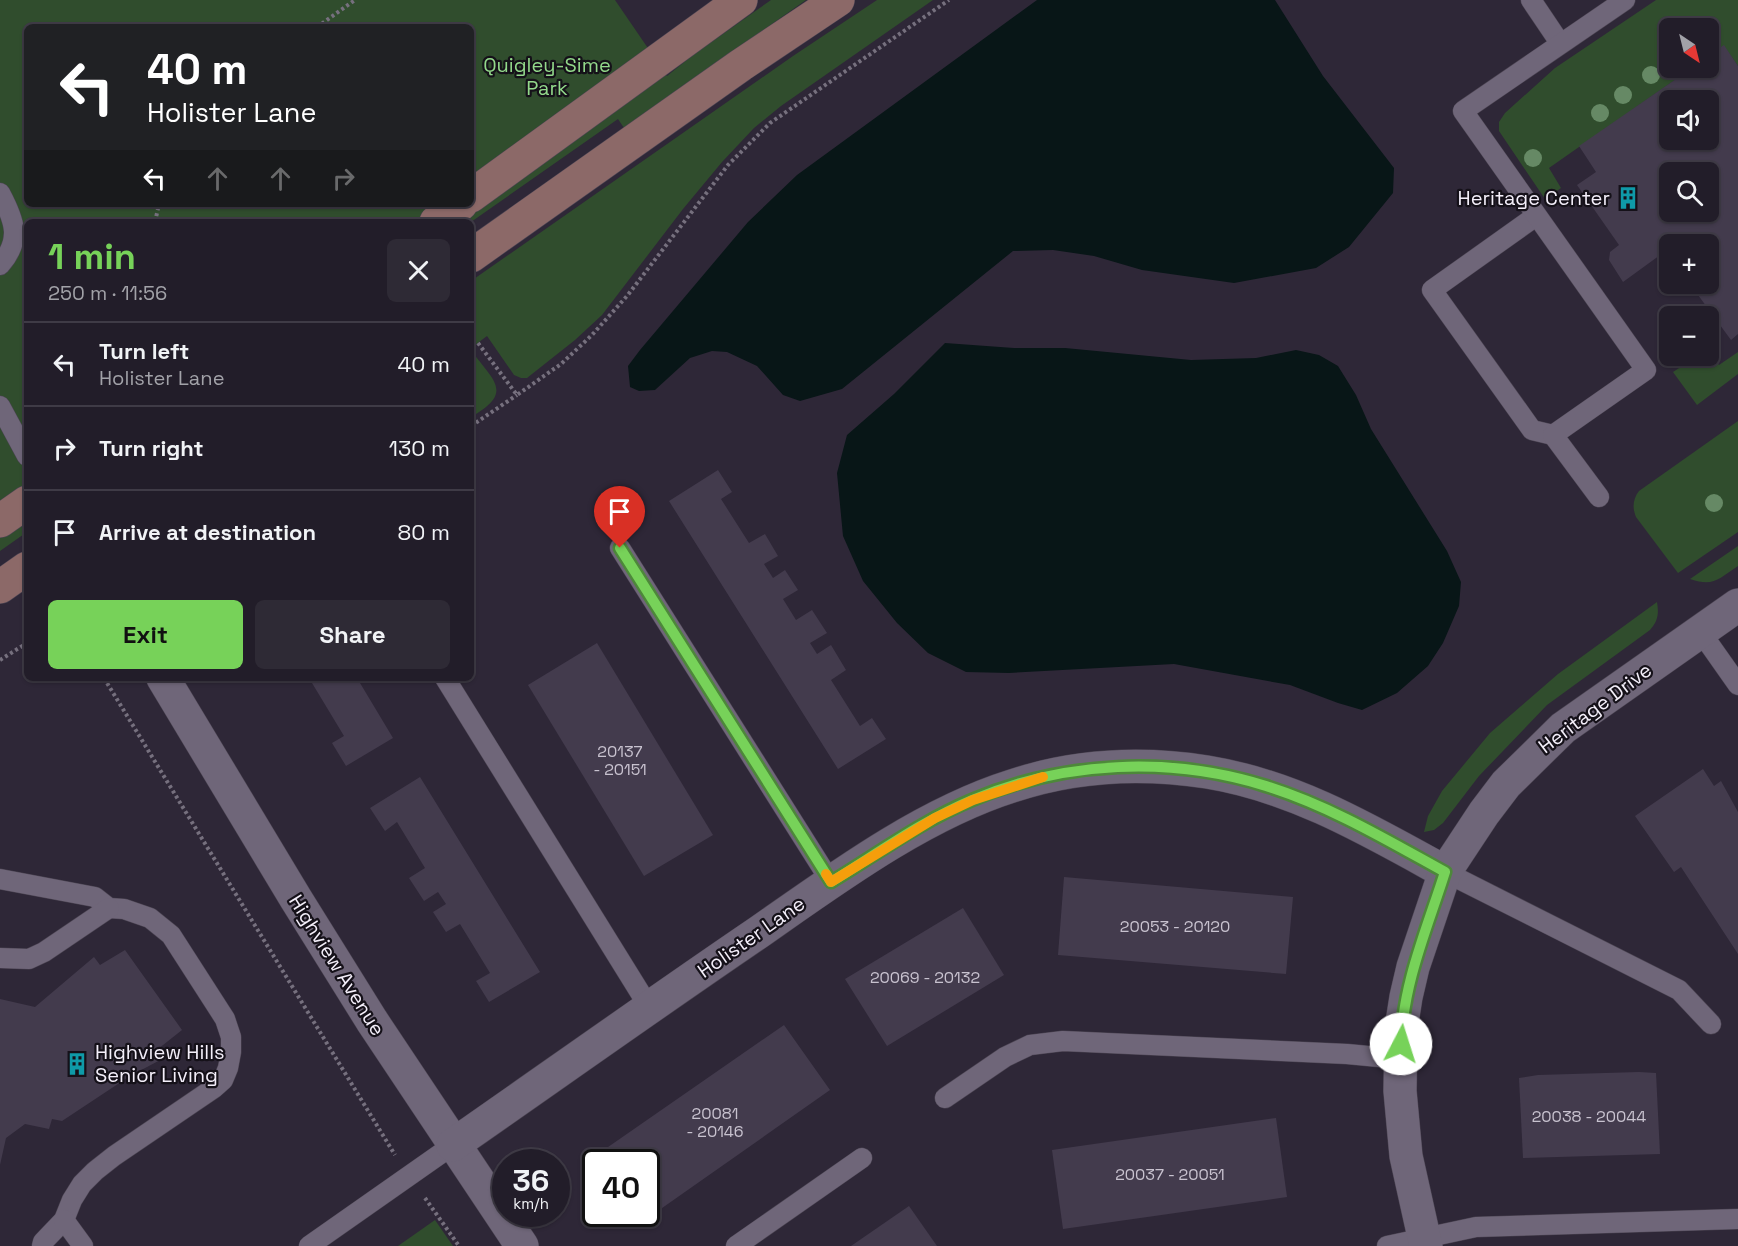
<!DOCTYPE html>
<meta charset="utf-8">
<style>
body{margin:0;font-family:"Space Grotesk",sans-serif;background:#2e2a35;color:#f1f3f6;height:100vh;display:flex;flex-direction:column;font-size:22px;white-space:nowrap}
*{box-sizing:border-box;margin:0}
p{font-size:20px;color:#a2a2a8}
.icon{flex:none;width:33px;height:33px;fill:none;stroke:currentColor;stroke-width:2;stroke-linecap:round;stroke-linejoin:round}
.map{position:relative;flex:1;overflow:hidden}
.details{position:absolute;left:24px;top:219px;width:450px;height:462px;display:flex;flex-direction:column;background:#221d29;border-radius:9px;box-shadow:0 2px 4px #0004,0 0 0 2px #3f3b46}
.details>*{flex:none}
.top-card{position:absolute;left:24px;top:24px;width:450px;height:183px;border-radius:9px;box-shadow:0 2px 4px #0004,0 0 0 2px #3f3b46;background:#202124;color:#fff;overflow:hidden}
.needle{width:39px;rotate:145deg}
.tools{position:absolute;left:1659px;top:18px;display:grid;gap:12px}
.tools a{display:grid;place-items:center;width:60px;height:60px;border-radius:9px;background:#221d29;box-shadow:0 2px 4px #0004,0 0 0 2px #3f3b46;font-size:30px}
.speed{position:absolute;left:492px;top:1149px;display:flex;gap:12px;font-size:30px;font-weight:700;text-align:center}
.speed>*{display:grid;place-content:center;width:78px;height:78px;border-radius:50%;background:#221d29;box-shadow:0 2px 4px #0004,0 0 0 2px #3f3b46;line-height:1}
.speed small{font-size:15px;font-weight:400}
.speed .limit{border:3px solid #111;border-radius:9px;background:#fff;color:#111}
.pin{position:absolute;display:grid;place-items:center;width:51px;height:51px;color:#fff;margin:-62px -26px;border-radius:50% 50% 50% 0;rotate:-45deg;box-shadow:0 0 6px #0007}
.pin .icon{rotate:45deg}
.me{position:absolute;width:66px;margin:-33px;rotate:5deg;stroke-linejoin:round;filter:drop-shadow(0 0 4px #0008)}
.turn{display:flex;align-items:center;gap:21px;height:126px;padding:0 24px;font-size:27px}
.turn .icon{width:78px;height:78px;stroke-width:2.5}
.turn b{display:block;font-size:42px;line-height:51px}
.lanes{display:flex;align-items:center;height:57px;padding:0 24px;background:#0003;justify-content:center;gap:30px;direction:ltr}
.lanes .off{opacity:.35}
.round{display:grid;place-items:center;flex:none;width:63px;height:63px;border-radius:9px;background:#2e2a35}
.headline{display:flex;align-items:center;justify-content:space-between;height:102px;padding:0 24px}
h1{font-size:36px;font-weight:600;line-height:45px;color:#77d259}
.action{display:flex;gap:12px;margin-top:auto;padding:12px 24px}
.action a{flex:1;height:69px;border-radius:9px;background:#77d259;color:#111;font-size:24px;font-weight:600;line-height:69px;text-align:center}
.action a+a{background:#2e2a35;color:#f1f3f6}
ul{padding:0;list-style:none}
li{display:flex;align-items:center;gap:18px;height:84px;padding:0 24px;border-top:2px solid #3f3b46}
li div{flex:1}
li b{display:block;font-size:22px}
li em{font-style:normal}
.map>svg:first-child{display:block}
</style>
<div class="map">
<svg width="1738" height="1246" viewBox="0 0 1738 1246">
<rect width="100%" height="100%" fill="#2e2737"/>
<g fill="#304d2d" fill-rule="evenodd">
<path d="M0,0H615L667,76L693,55L771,0H806L624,128L618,119L471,222H27V532L0,551ZM27,27H471V204H27Z"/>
<path d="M877,0H933L781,106L754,128L722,162L683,209L602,315L575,340L527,378H521L514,375L487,336L471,348V281L793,56Z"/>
<path d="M1656,0H1738V66L1724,46L1709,56L1708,28H1670V68H1692L1549,168L1561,188L1545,199L1499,131V122L1505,113L1555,68Z"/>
<path d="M471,350C493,381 515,392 471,417Z"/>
<path d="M1709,352L1719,365L1738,352V374L1697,405L1673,372L1690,361L1708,356Z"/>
<path d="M1738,421V532L1678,573L1636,517C1632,507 1633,499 1639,491Z"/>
<path d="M1738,546V566C1718,579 1714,587 1690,579Z"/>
<path d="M1657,602C1659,614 1658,621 1650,630L1547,705L1479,776L1443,823L1434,830L1424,832L1428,816L1442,791L1490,733L1558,674Z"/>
<path d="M435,1220L453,1246H398Z"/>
</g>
<g fill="#081617">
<path d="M1037,0H1275L1323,76L1394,168L1393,193L1349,247L1316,268L1234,283L1142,270L1094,256L1053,250L1013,251L842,389L800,401L783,395L757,366L727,352L712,351L690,358L655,390L639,391L630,387L628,366L640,350L748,222L797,175Z"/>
<path d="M945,343L1014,348H1065L1191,360L1256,358L1296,350L1319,355L1338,366L1356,395L1371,429L1447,551L1461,582L1459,606L1443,643L1428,666L1397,693L1362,710L1338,703L1290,685L1174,664L1009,673L966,672L928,653L897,623L863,581L843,536L837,473L847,435L894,394Z"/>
</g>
<g fill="#433b4d" fill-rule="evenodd">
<path d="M1724,45L1738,66V334L1731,340L1690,284H1708V244H1670V254L1667,250L1623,282L1609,260L1610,252L1619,245L1577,185L1596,172L1579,146L1692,68H1708V56ZM1670,100H1708V140H1670ZM1670,172H1708V212H1670Z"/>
<path d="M718,470L732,492L721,499L749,543L765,534L778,556L764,564L773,578L785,570L798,590L783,599L796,620L812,610L827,633L810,643L817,654L831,645L846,670L831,680L860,726L872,718L886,739L838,769L669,501Z"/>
<path d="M597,643L713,835L644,876L528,685Z"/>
<path d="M309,678H357L393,738L346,766L332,743L344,736Z"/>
<path d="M1703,769L1714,786L1721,781L1738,812V954L1681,867L1674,872L1635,816Z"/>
<path d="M420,777L540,972L489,1002L476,981L490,973L460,924L446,932L433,912L446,904L438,892L424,901L409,878L425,868L397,822L385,831L370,808Z"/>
<path d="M1064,877L1293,897L1286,974L1058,955Z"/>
<path d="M963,908L1004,975L887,1046L845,979Z"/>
<path d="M125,950L182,1030L158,1049L164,1058L130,1076L62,1121L52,1119L49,1129L25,1124L6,1138L0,1165V999L35,1007L94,957L100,965Z"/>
<path d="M784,1025L830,1090L645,1220L640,1214H646V1162H604L598,1154Z"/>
<path d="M1639,1072L1656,1073L1660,1154L1523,1158L1519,1078L1538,1075Z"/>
<path d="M1276,1118L1287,1197L1063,1229L1052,1150Z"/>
<path d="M909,1206L937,1246H851Z"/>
</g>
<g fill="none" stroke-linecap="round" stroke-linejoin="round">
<g stroke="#4c4553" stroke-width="21">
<g id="service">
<path d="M1531,0L1560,43"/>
<path d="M0,193C15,221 22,240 0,265"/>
<path d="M1536,216L1432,290L1532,430L1553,435"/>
<path d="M0,406L27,456"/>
<path d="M1599,497L1553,435L1646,370L1463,111L1625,0"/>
<path d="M620,548L831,882"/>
<path d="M1700,631L1738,685"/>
<path d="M445,678L649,1007"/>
<path d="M1445,872L1679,990L1711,1024"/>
<path d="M0,879L95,897L109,908L124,909L150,918L171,935L225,1019L231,1037V1052L228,1068L223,1080L214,1088L114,1156L95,1171L82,1184L72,1200L64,1220L43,1242L42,1246"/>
<path d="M0,958L29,959L44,952L109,908"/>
<path d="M945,1098L1005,1057L1030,1045L1063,1041L1347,1054L1400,1059"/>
<path d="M64,1220L83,1246"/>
<path d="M309,1246L453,1145"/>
<path d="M736,1246L862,1158"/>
<path d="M1387,1246L1476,1227L1738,1219"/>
</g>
</g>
<g stroke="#4c4553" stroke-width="34">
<g id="minor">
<path d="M163,678L296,899L372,1021L522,1246"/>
<path d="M453,1145C555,1074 656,1002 759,932C836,878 923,814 1012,786C1075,765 1142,762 1207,772C1294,786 1369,830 1445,872"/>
</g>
</g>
<g stroke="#4c4553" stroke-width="34">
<path id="tertiary" d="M1426,1246L1406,1156L1400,1091L1401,1029L1406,997L1413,967L1445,872L1484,813L1506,784L1563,728L1738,605"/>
</g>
<g stroke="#4c4553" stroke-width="34">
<g id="secondary">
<path d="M471,196L741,0"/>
<path d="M436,222L461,204"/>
<path d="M471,256L741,65L838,0"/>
<path d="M0,521L27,502"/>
<path d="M0,587L27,568"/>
</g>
</g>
<g stroke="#76707e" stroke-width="4" stroke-dasharray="3 3" stroke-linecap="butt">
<path d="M317,27L355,0"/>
<path d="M155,222L159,204"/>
<path d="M478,343L517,395L561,364L592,335L627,296L728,165L770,123L949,0"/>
<path d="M471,426L517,395"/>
<path d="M0,660L27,643"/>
<path d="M104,678L395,1155"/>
<path d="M425,1198L459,1246"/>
</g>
<use href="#service" stroke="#6f6679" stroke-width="20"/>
<use href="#minor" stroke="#6f6679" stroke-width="33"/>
<use href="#tertiary" stroke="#6f6679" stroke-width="33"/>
<use href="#secondary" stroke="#8c6968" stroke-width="33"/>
</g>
<g fill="#668965">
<circle cx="1651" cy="75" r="9"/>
<circle cx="1623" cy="95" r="9"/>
<circle cx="1600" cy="113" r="9"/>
<circle cx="1533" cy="158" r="9"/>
<circle cx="1714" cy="503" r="9"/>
</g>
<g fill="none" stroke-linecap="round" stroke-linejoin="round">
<g stroke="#4d883a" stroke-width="15">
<path id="route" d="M620,548L831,882C877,854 922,821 972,800C1064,761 1170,756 1266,786C1330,806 1387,840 1445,872C1427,929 1403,983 1401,1044"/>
</g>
<use href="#route" stroke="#77d259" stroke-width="10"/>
<path stroke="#f59e0b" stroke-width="10" d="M826,874L831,882L935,818L973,800L1043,777"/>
</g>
<defs>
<g id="building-bare" transform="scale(1.8)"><path d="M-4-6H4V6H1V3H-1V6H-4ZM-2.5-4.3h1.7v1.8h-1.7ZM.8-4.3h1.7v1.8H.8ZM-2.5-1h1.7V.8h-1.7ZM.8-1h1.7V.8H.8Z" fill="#0f9aa8" stroke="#151119" stroke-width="2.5" paint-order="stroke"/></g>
</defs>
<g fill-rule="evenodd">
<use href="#building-bare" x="1628" y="198"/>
<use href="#building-bare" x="77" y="1064"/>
</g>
<g text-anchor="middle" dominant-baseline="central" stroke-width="4.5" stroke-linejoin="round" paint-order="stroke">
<g font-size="16" fill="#c8c2cf">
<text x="620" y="751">20137<tspan x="620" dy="18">- 20151</tspan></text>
<text x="1175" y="926">20053 - 20120</text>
<text x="925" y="977">20069 - 20132</text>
<text x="715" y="1113">20081<tspan x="715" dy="18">- 20146</tspan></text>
<text x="1589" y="1116">20038 - 20044</text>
<text x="1170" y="1174">20037 - 20051</text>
</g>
<g font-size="20" fill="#93d98b" stroke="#151119">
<text x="547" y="65">Quigley-Sime<tspan x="547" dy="23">Park</tspan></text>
</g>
<g font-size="20" fill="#f4effa" stroke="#151119" text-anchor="end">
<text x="1610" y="198">Heritage Center</text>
<text x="95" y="1052" text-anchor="start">Highview Hills<tspan x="95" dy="23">Senior Living</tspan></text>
</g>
<g font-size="20" fill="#f4effa" stroke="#151119">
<text transform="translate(1595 708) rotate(-37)">Heritage Drive</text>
<text transform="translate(751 937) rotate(-35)">Holister Lane</text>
<text transform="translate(337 965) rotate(58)">Highview Avenue</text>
</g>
</g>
</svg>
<div class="tools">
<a><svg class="needle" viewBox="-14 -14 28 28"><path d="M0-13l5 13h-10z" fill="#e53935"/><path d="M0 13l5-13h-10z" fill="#a2a2a8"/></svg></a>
<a><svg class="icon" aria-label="sound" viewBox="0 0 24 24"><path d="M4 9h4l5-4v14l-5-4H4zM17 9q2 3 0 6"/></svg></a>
<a><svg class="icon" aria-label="search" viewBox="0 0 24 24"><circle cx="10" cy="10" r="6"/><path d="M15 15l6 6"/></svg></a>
<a>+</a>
<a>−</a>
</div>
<div class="speed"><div>36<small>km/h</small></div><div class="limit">40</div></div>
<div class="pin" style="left:620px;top:548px;background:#d93025"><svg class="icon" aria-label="arrive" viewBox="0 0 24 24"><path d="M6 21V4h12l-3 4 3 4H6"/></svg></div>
<svg class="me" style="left:1401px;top:1044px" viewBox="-20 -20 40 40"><circle r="19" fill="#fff"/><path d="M0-13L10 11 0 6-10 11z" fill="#77d259"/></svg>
<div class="top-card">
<div class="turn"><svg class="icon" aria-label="left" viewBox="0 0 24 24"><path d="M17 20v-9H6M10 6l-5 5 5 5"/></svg><div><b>40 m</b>Holister Lane</div></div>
<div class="lanes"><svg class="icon" aria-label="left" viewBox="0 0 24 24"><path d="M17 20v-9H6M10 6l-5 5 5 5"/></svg><svg class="icon off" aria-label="ahead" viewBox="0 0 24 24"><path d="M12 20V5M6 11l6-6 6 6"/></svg><svg class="icon off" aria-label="ahead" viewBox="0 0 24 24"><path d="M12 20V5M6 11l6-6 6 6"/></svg><svg class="icon off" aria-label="right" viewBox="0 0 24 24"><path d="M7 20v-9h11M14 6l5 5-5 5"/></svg></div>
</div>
<section class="details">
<div class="headline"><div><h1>1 min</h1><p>250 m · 11:56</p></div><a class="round"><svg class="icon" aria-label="close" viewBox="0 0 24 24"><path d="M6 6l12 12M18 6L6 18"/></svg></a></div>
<ul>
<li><svg class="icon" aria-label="left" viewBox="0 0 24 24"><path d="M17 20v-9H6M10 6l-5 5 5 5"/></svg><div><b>Turn left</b><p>Holister Lane</p></div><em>40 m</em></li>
<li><svg class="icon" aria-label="right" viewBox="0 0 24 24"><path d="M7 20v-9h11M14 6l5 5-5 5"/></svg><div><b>Turn right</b></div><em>130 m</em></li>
<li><svg class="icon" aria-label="arrive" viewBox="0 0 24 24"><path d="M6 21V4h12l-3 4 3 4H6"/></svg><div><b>Arrive at destination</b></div><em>80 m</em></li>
</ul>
<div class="action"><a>Exit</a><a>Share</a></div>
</section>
</div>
